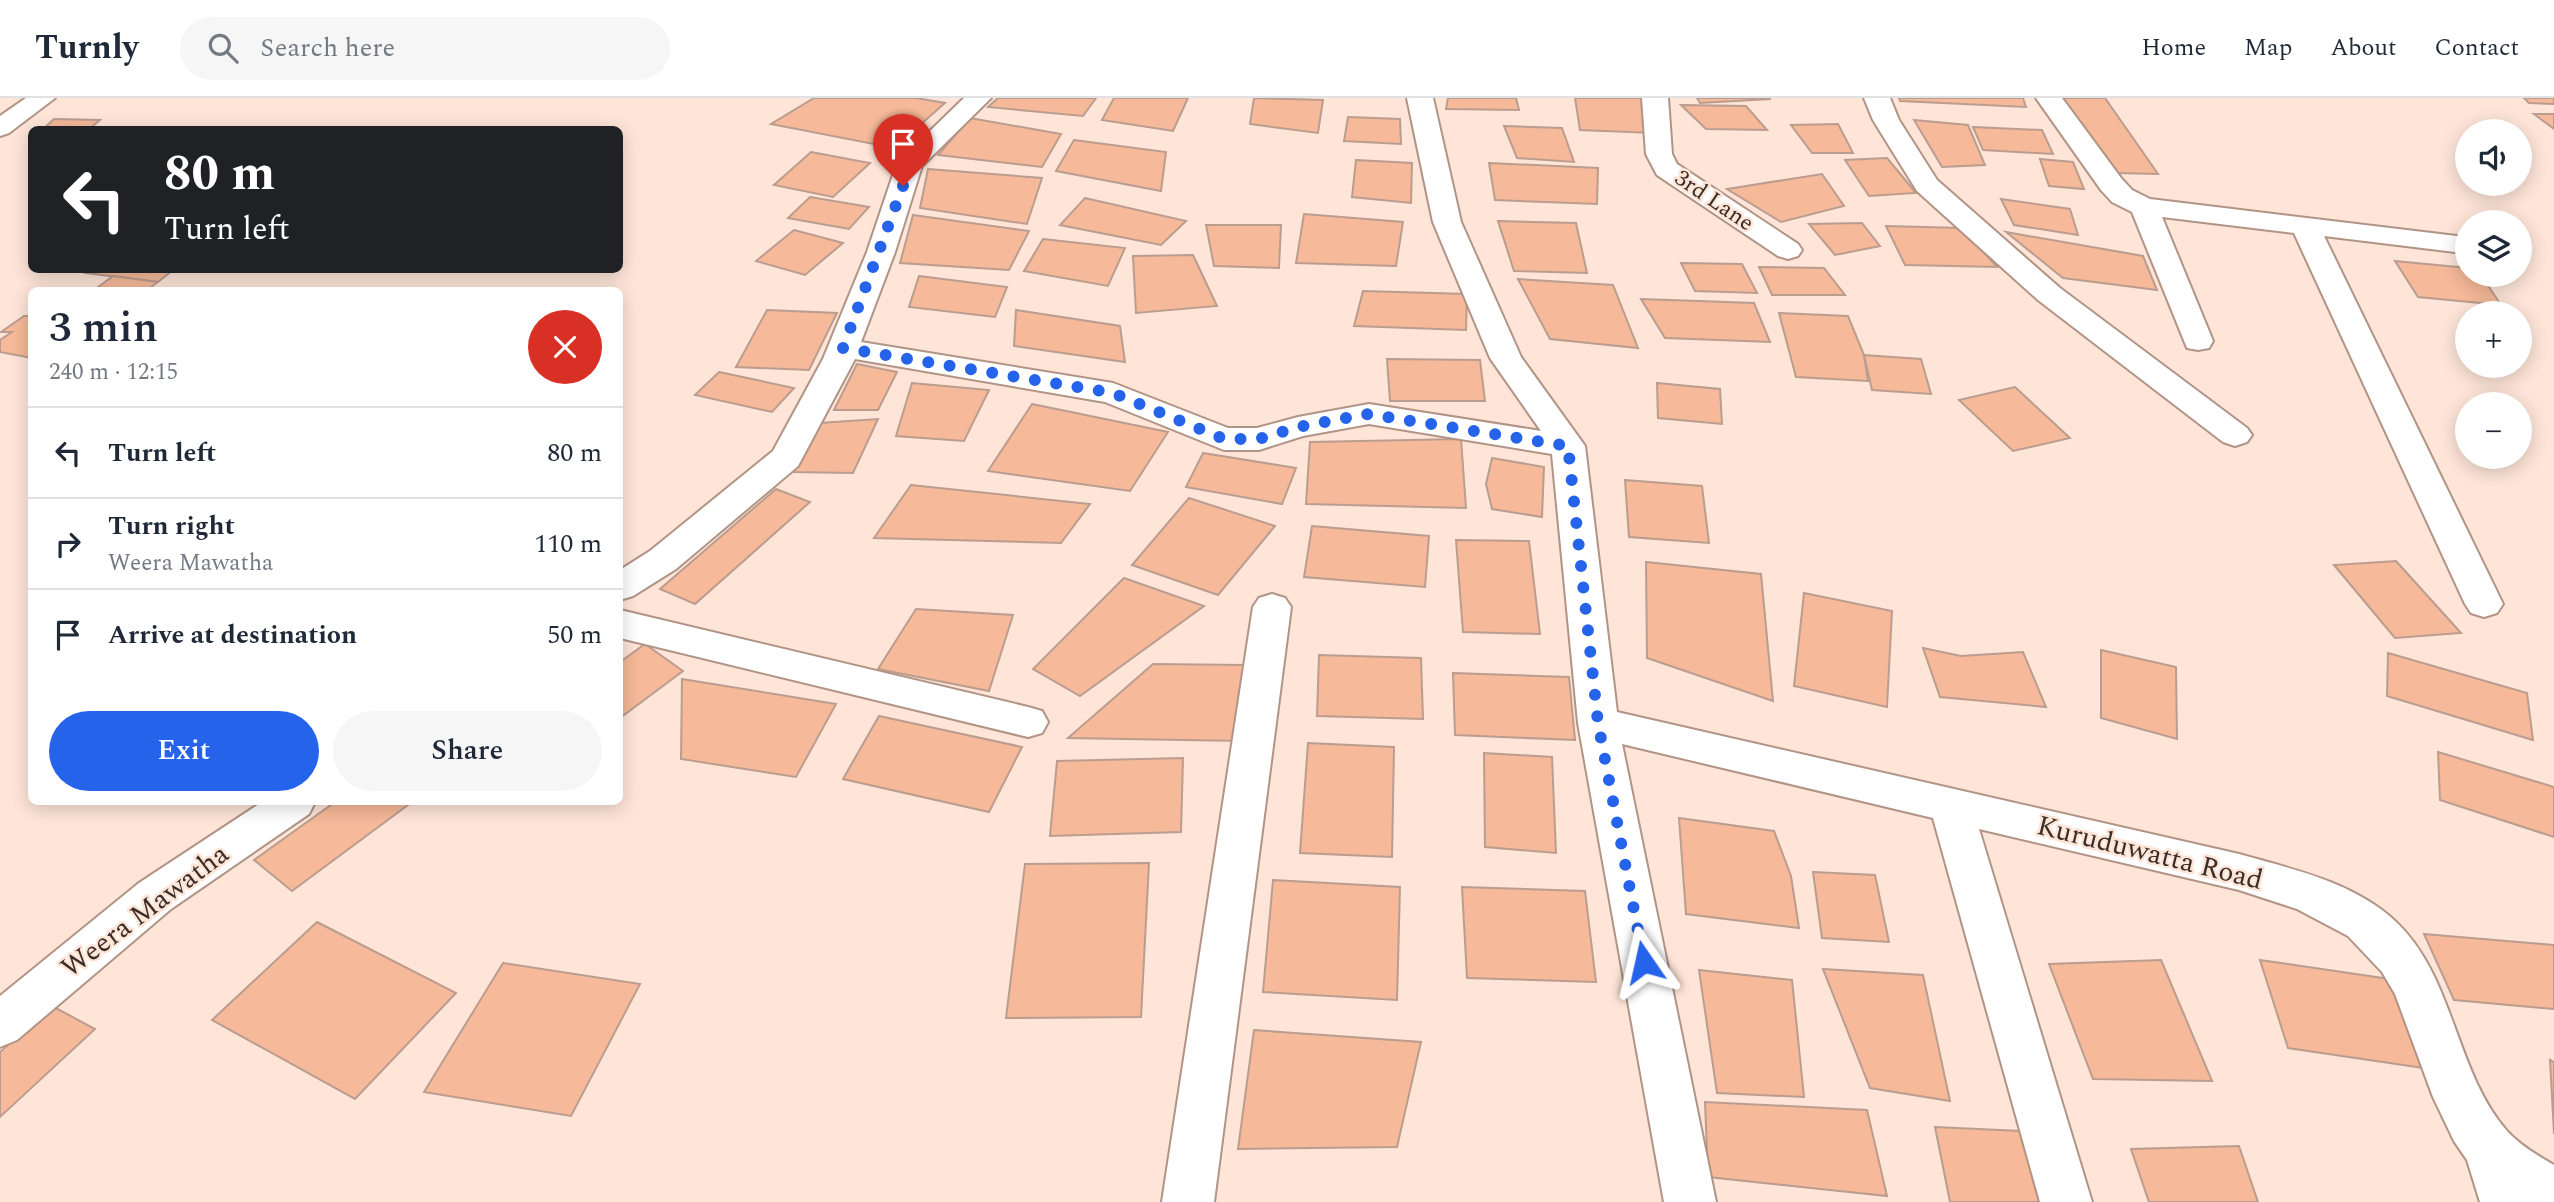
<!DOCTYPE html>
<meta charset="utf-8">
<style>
body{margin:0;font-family:Spectral,serif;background:#f6f6f7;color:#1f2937;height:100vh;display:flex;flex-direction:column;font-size:26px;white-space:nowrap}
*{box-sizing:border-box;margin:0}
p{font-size:23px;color:#747a83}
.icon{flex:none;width:38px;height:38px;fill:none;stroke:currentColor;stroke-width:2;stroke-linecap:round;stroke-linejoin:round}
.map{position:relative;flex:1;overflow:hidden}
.sheet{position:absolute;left:28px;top:189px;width:595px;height:518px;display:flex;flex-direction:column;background:#fff;border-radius:10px;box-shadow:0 4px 18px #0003}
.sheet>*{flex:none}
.banner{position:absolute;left:28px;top:28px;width:595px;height:147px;border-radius:10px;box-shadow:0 4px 18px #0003;background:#202124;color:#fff;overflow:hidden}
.buttons{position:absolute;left:2455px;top:21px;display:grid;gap:14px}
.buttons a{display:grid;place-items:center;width:77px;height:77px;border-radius:50%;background:#fff;box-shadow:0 4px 18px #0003;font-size:35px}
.pin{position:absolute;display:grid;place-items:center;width:60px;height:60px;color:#fff;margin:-72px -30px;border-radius:50% 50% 50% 0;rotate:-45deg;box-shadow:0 0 7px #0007}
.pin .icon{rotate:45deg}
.me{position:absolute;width:77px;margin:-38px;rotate:349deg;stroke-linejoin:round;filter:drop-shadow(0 0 5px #0008)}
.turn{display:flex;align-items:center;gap:24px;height:147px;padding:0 21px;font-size:32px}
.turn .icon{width:91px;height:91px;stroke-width:2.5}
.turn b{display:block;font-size:49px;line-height:60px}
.round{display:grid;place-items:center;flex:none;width:74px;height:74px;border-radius:37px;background:#f6f6f7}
.summary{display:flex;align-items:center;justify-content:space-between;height:119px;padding:0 21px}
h1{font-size:42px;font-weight:600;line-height:52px}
.primary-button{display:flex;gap:14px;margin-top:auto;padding:14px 21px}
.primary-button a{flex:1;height:80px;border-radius:42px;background:#2563eb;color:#fff;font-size:28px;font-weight:600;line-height:80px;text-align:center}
.primary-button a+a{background:#f6f6f7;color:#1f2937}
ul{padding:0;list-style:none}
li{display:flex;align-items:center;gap:21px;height:91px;padding:0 21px;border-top:2px solid #e0e1e3}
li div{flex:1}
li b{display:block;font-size:26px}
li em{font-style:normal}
header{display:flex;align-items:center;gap:42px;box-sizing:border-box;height:98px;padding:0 35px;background:#fff;border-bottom:2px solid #e0e1e3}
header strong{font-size:33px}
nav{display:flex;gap:38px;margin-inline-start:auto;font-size:24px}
.search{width:490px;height:63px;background:#f6f6f7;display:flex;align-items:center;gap:18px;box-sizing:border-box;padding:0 24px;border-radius:38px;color:#747a83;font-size:26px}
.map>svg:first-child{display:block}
</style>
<header>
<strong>Turnly</strong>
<div class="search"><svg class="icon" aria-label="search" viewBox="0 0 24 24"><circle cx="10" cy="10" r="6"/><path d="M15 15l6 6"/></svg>Search here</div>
<nav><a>Home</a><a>Map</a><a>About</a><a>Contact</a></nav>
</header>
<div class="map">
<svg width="2554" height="1104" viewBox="0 0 2554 1104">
<rect width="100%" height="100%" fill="#fee5d8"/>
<g fill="#f6b999" stroke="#bb9d8f" stroke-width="2">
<path d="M814,0H916L945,5L894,50L771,26Z"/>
<path d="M998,0H1096L1083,18L988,9Z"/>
<path d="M1114,0H1188L1173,33L1102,22Z"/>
<path d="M1254,0L1323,2L1318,35L1250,26Z"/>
<path d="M1448,0H1516L1519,12L1446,11Z"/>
<path d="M1575,0H1650L1653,35L1580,32Z"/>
<path d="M1697,0H1770V1L1700,5Z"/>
<path d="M1899,0H2023L2026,9L1900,3Z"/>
<path d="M2060,0H2105L2158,76L2113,75Z"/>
<path d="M2524,0H2554V6L2529,5Z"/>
<path d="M1681,7L1746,8L1767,32L1706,31Z"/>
<path d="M2534,16H2554V31Z"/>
<path d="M1348,19L1400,21L1401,46L1344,43Z"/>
<path d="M970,20L1061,36L1042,69L938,57Z"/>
<path d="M54,21L100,22L88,32H42Z"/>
<path d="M1914,22L1968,27L1985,67L1942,69Z"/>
<path d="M1838,26L1853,55H1812L1791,27Z"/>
<path d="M1504,28L1562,30L1574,64L1517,60Z"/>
<path d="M1973,29L2042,32L2053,56L1983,52Z"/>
<path d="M1074,42L1166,54L1161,93L1056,73Z"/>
<path d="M811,54L870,65L833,99L774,87Z"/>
<path d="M1887,60L1916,95L1869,98L1845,62Z"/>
<path d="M2040,61L2073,64L2084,91L2049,88Z"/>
<path d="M1356,62L1412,65L1411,105L1352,99Z"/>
<path d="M1489,65L1598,70L1597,106L1495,102Z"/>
<path d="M928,71L1042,80L1027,126L920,110Z"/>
<path d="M1822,76L1844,108L1781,124L1727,91Z"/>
<path d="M810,99L869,109L849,131L788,120Z"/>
<path d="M1085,100L1186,123L1161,147L1060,127Z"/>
<path d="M2001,101L2070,111L2078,137L2014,127Z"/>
<path d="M1304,116L1403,124L1396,168L1296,165Z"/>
<path d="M913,117L1029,133L1009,172L900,165Z"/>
<path d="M1498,123L1576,125L1587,175L1514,173Z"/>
<path d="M1862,125L1880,148L1835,157L1809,126Z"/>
<path d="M1206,127H1281L1279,170L1214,168Z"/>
<path d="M1886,128L1962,130L1997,169L1905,167Z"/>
<path d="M794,132L843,145L805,177L756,163Z"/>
<path d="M2006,134L2143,158L2157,192L2063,180Z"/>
<path d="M1043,141L1125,150L1108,188L1024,173Z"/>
<path d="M1193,157L1217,208L1136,215L1133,158Z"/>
<path d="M2395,163L2468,170V177H2481L2501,207L2418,199Z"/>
<path d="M1681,165L1742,166L1757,195L1695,193Z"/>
<path d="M1759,169L1824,170L1845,197H1772Z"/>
<path d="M91,172H173L158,184L86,175Z"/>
<path d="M113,178L158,184L147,192H94Z"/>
<path d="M919,178L1007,189L995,219L909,209Z"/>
<path d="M1518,181L1613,187L1638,250L1550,241Z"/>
<path d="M1363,193L1467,196L1466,232L1354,228Z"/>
<path d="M1641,201L1754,205L1770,244L1665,240Z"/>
<path d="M767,212L837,215L809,272L736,269Z"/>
<path d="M1016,212L1120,228L1125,264L1014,248Z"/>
<path d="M1779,215L1848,218L1864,257L1868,283L1796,279Z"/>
<path d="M24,218H32V260L0,254V242L12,234H1Z"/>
<path d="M1864,257L1921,261L1931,296L1872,292Z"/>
<path d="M1387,261L1480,262L1485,303H1390Z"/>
<path d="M857,266L897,274L878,312H834Z"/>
<path d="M719,274L794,290L772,314L695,297Z"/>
<path d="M912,285L989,292L964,343L896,338Z"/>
<path d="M1657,285L1720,291L1722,326L1658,320Z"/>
<path d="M2015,289L2070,340L2013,353L1959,302Z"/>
<path d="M1032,306L1168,334L1130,393L988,373Z"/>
<path d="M878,321L853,375L791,374L819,325Z"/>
<path d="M1461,341L1466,410L1306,406L1310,344Z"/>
<path d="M1203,355L1296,370L1282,406L1186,389Z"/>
<path d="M1492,360L1544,369L1542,419L1492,411L1486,386Z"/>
<path d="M1625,382L1702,388L1709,445L1629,439Z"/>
<path d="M911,387L1090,406L1061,445L874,440Z"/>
<path d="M776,391L810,404L695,506L660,491Z"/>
<path d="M1189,400L1275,428L1218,497L1132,467Z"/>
<path d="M1312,428L1429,438L1425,489L1304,479Z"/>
<path d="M1456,442L1529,443L1540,536L1463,534Z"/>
<path d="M2396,463L2461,535L2395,540L2334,467Z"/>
<path d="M1646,464L1761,476L1773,603L1647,560Z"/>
<path d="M1124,480L1204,508L1080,598L1033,571Z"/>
<path d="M1804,495L1892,513L1887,609L1794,588Z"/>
<path d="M916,511L1013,517L989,593L878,571Z"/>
<path d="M645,546L683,573L620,620V564Z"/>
<path d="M1923,550L1961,558L2023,554L2046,609L1940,599Z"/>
<path d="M2101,552L2176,569L2177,641L2101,620Z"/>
<path d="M2388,555L2527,595L2533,642L2387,598Z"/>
<path d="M1319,557L1421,560L1423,621L1317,618Z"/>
<path d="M1153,566L1246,567L1241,643L1068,640Z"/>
<path d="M1453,575L1569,579L1575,642L1455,637Z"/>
<path d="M682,581L836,606L796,679L681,661Z"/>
<path d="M879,618L1022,649L989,714L843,681Z"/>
<path d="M1308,645L1394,649L1392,759L1300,755Z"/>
<path d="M2438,654L2554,689V739L2440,702Z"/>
<path d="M1484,655L1552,659L1556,755L1485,749Z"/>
<path d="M1183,660L1181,734L1050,738L1057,663Z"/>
<path d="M335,704H412L292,793L254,762Z"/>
<path d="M1679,720L1774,733L1791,778L1799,830L1686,816Z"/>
<path d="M1149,765L1141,919L1006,920L1025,766Z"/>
<path d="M1813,774L1875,777L1889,844L1822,840Z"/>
<path d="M1273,782L1400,789L1397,902L1263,894Z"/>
<path d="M1462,789L1585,793L1596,884L1467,880Z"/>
<path d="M317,824L456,895L355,1001L212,922Z"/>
<path d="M2424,836L2554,847V911L2454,902Z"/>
<path d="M2161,862L2212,983L2093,981L2049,866Z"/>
<path d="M2260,862L2403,883L2437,972L2288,950Z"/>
<path d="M503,865L640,886L571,1018L424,994Z"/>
<path d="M1823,871L1923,877L1950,1003L1870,990Z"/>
<path d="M1699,872L1792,882L1804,999L1717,995Z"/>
<path d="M52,908L95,931L0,1019V954Z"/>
<path d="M1254,932L1421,944L1397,1049L1238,1051Z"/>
<path d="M2550,962L2554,964V1036Z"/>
<path d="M1705,1004L1867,1012L1887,1098L1708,1079Z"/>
<path d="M1935,1029L2021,1033L2039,1104H1950Z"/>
<path d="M2239,1048L2258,1104H2149L2131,1051Z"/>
</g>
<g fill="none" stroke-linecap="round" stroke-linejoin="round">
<g stroke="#b19485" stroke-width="4">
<g id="street">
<path d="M26,0H55L9,35L0,38V18Z"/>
<path d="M964,0H991L922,68L895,154L861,244L1113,285L1228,330H1257L1298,319L1369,306L1541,333L1490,260L1433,124L1407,0H1433L1461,124L1521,259L1585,348L1617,614L2239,756C2292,771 2353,784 2395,823C2455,879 2454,972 2507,1033C2520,1047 2538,1058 2554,1067V1104H2480L2467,1062L2454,1043L2433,999L2395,896L2382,874L2348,838L2297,811L2239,792L1979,731L2092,1104H2040L1933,720L1622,646L1716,1104H1664L1578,625L1552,356L1369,326L1303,338L1259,352H1224L1105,304L855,261L798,368L676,471L633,498L620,502V472L650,453L773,353L823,261L867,154L897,65Z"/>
<path d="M1642,0H1668L1672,56L1677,66L1798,146L1802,152L1798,158L1788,161L1778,158L1657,77L1646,56Z"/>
<path d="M1864,0H1890L1899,22L1937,82L2060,190L2247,330L2252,337L2247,344L2235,348L2223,344L2038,202L1917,93L1873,22Z"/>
<path d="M2036,0H2062L2121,80L2132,92L2150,101L2465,139V151L2455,154L2324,138L2503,506L2497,515L2484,519L2471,515L2465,506L2294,135L2162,119L2213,243L2209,250L2198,252L2187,250L2132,114L2112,104L2101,92Z"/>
<path d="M1272,496L1285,500L1291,509L1214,1104H1162L1253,509L1259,500Z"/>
<path d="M620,512L1028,609L1042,613L1048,624L1042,635L1028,639L620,540Z"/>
<path d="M262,704H315L309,716L171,811L17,942L0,949V898L139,785Z"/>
</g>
</g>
<use href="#street" fill="#fff" fill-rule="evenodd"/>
</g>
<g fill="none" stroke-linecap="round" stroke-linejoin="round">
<path stroke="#2563eb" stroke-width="12" stroke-dasharray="0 21.6" d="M903,88L843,250L1113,295L1224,341H1259L1298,329L1368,316L1568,348L1598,625L1644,864"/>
</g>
<g text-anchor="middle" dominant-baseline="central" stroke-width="5" stroke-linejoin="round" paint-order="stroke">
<g font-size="23" fill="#3a2e28" stroke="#fee5d8">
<text transform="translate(1714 103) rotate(34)">3rd Lane</text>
</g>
<g font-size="28" fill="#3a2e28" stroke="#fee5d8">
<text transform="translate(2150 755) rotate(14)">Kuruduwatta Road</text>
<text transform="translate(145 813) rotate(-37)">Weera Mawatha</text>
</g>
</g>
</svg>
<div class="buttons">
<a><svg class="icon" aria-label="sound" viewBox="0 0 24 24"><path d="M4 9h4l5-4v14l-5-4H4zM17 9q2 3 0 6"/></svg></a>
<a><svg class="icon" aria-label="layers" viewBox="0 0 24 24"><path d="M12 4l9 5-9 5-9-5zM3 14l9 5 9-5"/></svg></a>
<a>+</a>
<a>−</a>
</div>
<div class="pin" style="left:903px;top:88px;background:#d93025"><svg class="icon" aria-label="arrive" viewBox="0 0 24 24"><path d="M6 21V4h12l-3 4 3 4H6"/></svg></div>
<svg class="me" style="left:1644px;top:864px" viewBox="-20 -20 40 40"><path d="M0-17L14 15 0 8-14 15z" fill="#2563eb" stroke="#fff" stroke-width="4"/></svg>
<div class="banner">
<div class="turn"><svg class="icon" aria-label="left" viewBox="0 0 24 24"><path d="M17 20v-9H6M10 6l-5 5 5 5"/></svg><div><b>80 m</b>Turn left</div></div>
</div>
<section class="sheet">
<div class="summary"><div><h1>3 min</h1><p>240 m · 12:15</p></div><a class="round" style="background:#d93025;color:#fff"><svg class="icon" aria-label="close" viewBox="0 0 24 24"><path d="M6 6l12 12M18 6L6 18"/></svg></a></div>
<ul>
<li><svg class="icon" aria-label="left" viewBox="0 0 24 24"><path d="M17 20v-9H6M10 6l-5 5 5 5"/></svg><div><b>Turn left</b></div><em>80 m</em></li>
<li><svg class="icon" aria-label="right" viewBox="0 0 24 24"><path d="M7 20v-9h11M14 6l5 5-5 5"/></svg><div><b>Turn right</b><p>Weera Mawatha</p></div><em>110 m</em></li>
<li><svg class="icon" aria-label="arrive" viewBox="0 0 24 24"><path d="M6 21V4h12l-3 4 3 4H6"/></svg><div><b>Arrive at destination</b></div><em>50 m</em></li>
</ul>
<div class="primary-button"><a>Exit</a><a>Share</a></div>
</section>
</div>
